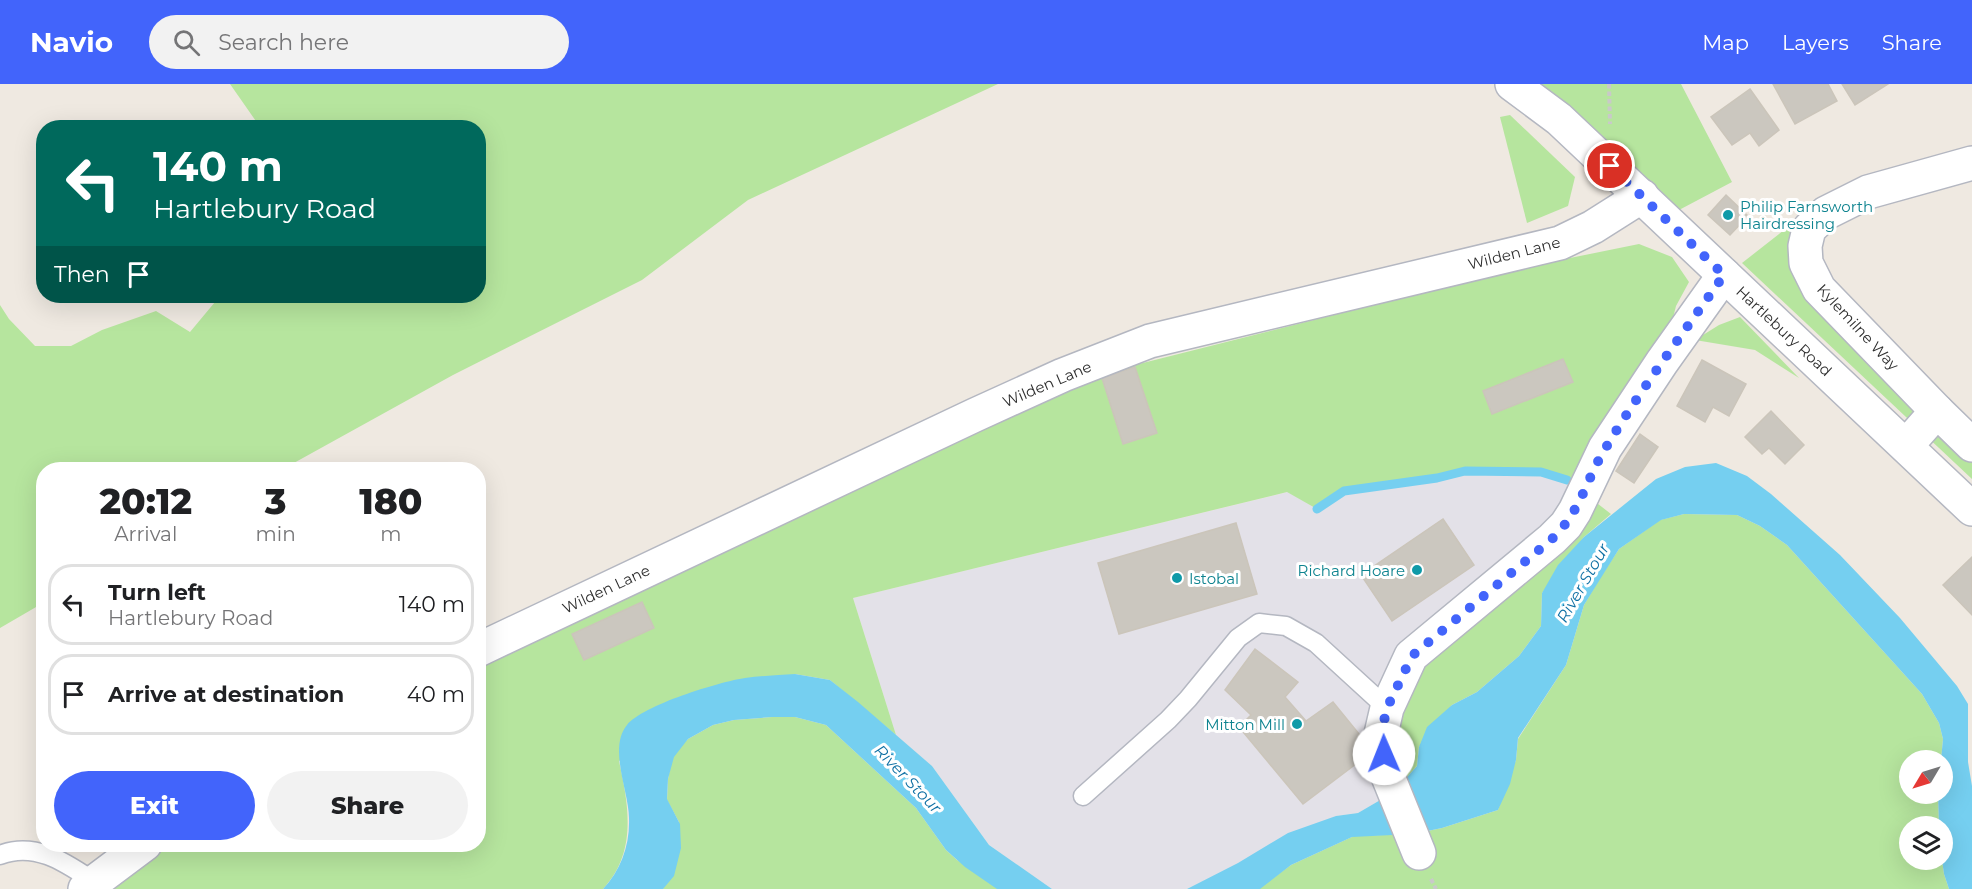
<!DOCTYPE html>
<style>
body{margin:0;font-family:Montserrat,sans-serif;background:#f2f2f2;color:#202124;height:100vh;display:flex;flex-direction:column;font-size:22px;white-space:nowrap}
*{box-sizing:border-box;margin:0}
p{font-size:20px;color:#757577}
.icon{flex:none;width:33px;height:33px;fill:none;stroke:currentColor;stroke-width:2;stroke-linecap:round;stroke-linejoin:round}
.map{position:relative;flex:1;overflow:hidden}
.side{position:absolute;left:36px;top:378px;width:450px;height:390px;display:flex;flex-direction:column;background:#fff;border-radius:24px;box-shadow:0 6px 24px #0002}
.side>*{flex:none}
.banner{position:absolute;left:36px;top:36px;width:450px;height:183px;border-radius:24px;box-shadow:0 6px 24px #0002;background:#00695c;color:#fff;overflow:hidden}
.needle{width:39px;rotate:232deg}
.controls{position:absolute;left:1899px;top:666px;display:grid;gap:12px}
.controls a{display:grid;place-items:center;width:54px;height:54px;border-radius:50%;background:#fff;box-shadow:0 6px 24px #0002;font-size:30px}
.pin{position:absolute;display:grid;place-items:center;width:51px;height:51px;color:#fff;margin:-26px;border:3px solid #fff;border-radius:50%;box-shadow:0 2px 6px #0007}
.me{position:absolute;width:66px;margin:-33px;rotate:359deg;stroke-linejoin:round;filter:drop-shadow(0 0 4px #0008)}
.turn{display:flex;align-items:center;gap:21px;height:126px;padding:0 18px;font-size:27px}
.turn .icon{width:78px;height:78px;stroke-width:2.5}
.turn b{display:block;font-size:42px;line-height:51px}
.then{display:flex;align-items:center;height:57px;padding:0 18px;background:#0003;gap:12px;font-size:22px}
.eta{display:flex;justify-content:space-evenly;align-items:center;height:102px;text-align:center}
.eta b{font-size:36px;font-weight:800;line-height:42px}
.cta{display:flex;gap:12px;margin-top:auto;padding:12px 18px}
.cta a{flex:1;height:69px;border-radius:36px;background:#4264fb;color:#fff;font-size:24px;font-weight:800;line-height:69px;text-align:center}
.cta a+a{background:#f2f2f2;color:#202124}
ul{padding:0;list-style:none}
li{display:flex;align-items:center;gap:18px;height:81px;margin:0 12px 9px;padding:0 6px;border:3px solid #e0e0e0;border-radius:24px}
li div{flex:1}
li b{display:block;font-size:22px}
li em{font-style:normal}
header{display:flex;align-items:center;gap:36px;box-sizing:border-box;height:84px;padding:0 30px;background:#4264fb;color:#fff}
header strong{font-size:28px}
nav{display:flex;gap:33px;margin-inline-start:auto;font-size:21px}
.search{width:420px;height:54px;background:#f2f2f2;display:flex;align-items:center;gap:15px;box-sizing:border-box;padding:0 21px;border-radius:33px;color:#757577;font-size:22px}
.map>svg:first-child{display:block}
</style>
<header>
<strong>Navio</strong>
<div class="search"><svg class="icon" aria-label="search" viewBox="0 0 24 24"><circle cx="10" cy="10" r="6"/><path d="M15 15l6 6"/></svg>Search here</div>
<nav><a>Map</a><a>Layers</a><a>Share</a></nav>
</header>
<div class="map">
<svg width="1972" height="805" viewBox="0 0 1972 805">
<rect width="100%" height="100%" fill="#efe9e1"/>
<path fill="#e3e1e8" d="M1465,387L1541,388L1567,396L1583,409L1394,708L1358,729L1336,732L1187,805H1052L989,761L932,682L896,651L853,514L1288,408L1317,425L1344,407L1437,394Z"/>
<g fill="#b6e59e">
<path d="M230,0H998L748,116L642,196L453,291L283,385L44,386L43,519L0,544V221L9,235L35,262H71L102,246L156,227L190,248L220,212H478V44L260,43Z"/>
<path d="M1535,0H1681L1732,98L1679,126L1655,103Z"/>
<path d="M1510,31L1575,93L1568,122L1527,139L1500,33Z"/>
<path d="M1797,136L1796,186L1826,237L1916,321L1972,377V395L1742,179Z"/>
<path d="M1639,160L1672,173L1689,198L1676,222L1662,278L1584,409L1611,430L1584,453L1542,509L1541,542L1519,572L1477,608L1452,621L1419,663L1417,682L1394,708L1398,598L1583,409L1567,396L1541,388L1465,387L1437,394L1344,407L1317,425L1287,408L853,514L896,651L830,596L795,590L619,677C629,722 637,769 603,805H85L145,761L478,760L479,566L1103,289L1516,185Z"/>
<path d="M1740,233L1799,294L1755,266L1695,256L1719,241Z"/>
<path d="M1684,430L1737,431L1760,442L1787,461L1922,610L1939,639L1943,655L1941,676H1910V710H1938L1939,742H1910V776H1942L1944,790L1949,805H1258L1291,781L1354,752L1413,750L1442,744L1498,726L1516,676L1518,655L1566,581L1584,521L1600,494L1619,465L1660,436Z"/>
<path d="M772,633H795L826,641L916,724L946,766L957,776L1002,805H663L679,738L667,716L668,695L673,669L688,655L713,641L734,636Z"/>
</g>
<g fill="#75cff0">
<path d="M1716,379L1747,392L1771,410L1840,471L1900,534L1957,602L1968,620V678L1972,702V805H1949L1944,790L1942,776V742H1939L1938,710H1942V676H1941L1943,655L1939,639L1922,610L1787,461L1760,442L1737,431L1684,430L1661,436L1619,465L1584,521L1566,581L1518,654L1516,676L1510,700L1498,726L1442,744L1413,750L1352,753L1291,781L1260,805H1187L1238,779L1288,749L1336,732L1358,729L1394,708L1417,682L1419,663L1427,643L1452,621L1477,608L1519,572L1541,542L1542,509L1558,481L1584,453L1656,395L1685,383Z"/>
<path d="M795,590L830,596L858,618L932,682L989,761L1052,805H997L965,783L946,766L916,724L826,641L795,633H772L734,636L713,641L688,655L674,673L668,695L667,715L680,740L681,764L674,792L663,805H603C621,786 630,761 629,734C629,708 608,664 627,641C643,621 719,598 745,594C761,592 778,591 795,590Z"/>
</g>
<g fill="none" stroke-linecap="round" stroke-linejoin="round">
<path stroke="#75cff0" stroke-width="9" d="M1317,425L1344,407L1437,394L1465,387L1541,388L1567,396"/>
</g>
<g fill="#cbc7bf" stroke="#cbc5ba" stroke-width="1.5">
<path d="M1773,0H1828L1837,17L1795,40Z"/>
<path d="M1842,0H1888L1855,21Z"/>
<path d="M1750,5L1779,46L1759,62L1750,49L1732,61L1711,33Z"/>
<path d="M1726,111L1748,132L1730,151L1708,131Z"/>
<path d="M1563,275L1573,298L1492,330L1483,307Z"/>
<path d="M1702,276L1746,300L1729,332L1713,323L1705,338L1677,322Z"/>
<path d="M1135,283L1157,349L1123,360L1102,294Z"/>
<path d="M1771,327L1804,361L1785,380L1769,364L1762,370L1745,353Z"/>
<path d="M1640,350L1658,363L1634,399L1616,387Z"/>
<path d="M1443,435L1474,481L1392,537L1361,491Z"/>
<path d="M1236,439L1257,510L1119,550L1098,479Z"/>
<path d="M1972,473V531L1943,501Z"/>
<path d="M642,518L654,544L584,576L572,550Z"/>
<path d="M1255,565L1298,598L1285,613L1306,637L1333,618L1373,667L1303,720L1239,643L1251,631L1225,606Z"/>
</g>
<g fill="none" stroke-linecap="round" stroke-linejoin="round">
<g stroke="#b4b7c1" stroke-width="21">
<g id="service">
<path d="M1083,712L1168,636L1188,615L1238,554L1259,539L1286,542L1316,559L1387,624"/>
<path d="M0,771C35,757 66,779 93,797"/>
</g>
</g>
<g stroke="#b4b7c1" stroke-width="36">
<g id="minor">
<path d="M1937,327L1819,205L1806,179L1805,162L1809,145L1826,129L1868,108L1972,79"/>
<path d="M1906,362L1937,327L1972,361"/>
<path d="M1419,769L1387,690L1381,650L1387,624L1411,572L1552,455L1566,441L1575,427L1605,364L1662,278L1724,191"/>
</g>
</g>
<g stroke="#b4b7c1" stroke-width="36">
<g id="tertiary">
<path d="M478,566L975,331L1063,291L1150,257L1560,159L1593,143L1642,112"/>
<path d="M85,805L145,760"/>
</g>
</g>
<g stroke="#b4b7c1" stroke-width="36">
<path id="secondary" d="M1512,0L1559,35L1972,425"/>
</g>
<g stroke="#c9c9c9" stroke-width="4" stroke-dasharray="4.5 3" stroke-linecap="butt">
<path d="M1609,0L1610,40"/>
<path d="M1431,795L1436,805"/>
</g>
<use href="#service" stroke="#fff" stroke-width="18"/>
<use href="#minor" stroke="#fff" stroke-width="33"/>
<use href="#tertiary" stroke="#fff" stroke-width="33"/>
<use href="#secondary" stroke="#fff" stroke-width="33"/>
</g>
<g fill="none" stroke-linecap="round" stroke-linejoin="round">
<path stroke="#4264fb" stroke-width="10" stroke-dasharray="0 18" d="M1384,670L1381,650L1387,624L1412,572L1552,455C1581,427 1585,398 1605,365C1641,305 1684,248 1724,191L1610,82"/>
</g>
<g fill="#0f9aa8" stroke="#fff" stroke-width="2">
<circle cx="1728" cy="131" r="6"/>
<circle cx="1417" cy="486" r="6"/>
<circle cx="1177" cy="494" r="6"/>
<circle cx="1297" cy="640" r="6"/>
</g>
<g text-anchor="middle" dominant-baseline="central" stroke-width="6" stroke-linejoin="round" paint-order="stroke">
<g font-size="15" fill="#0d838f" stroke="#fff" text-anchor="start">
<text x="1740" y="122">Philip Farnsworth<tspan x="1740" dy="17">Hairdressing</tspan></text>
<text x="1405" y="486" text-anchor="end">Richard Hoare</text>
<text x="1189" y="494">Istobal</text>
<text x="1285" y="640" text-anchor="end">Mitton Mill</text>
</g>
<g font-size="15" fill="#2e2e2e" stroke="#fff">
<text transform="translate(1514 169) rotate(-14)">Wilden Lane</text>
<text transform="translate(1858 243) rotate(47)">Kylemilne Way</text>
<text transform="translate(1784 247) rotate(43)">Hartlebury Road</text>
<text transform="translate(1047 300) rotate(-23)">Wilden Lane</text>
<text transform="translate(606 505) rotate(-25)">Wilden Lane</text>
</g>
<g font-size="16" font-style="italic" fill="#0d6fa3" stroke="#fff">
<text transform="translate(1583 499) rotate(-60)">River Stour</text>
<text transform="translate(908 695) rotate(46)">River Stour</text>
</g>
</g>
</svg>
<div class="controls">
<a><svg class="needle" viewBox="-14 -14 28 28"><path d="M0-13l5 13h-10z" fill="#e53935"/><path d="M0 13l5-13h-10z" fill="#757577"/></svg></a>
<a><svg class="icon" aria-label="layers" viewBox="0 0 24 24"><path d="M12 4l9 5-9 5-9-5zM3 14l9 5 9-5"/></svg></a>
</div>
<div class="pin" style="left:1610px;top:82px;background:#d93025"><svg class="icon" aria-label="arrive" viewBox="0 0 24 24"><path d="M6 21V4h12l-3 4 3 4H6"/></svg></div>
<svg class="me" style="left:1384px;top:670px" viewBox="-20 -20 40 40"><circle r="19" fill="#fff"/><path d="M0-13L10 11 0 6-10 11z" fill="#4264fb"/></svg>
<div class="banner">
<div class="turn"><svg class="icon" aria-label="left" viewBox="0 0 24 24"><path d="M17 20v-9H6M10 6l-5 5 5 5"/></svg><div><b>140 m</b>Hartlebury Road</div></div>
<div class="then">Then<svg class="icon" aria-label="arrive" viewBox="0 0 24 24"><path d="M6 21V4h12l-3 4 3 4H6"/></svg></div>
</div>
<section class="side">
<div class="eta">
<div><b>20:12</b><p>Arrival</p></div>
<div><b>3</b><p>min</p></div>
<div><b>180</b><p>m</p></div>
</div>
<ul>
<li><svg class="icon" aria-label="left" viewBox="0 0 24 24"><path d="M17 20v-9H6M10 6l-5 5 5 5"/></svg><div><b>Turn left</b><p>Hartlebury Road</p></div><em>140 m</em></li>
<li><svg class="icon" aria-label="arrive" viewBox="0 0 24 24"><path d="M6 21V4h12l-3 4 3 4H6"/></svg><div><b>Arrive at destination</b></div><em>40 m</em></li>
</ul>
<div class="cta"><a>Exit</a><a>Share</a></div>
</section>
</div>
